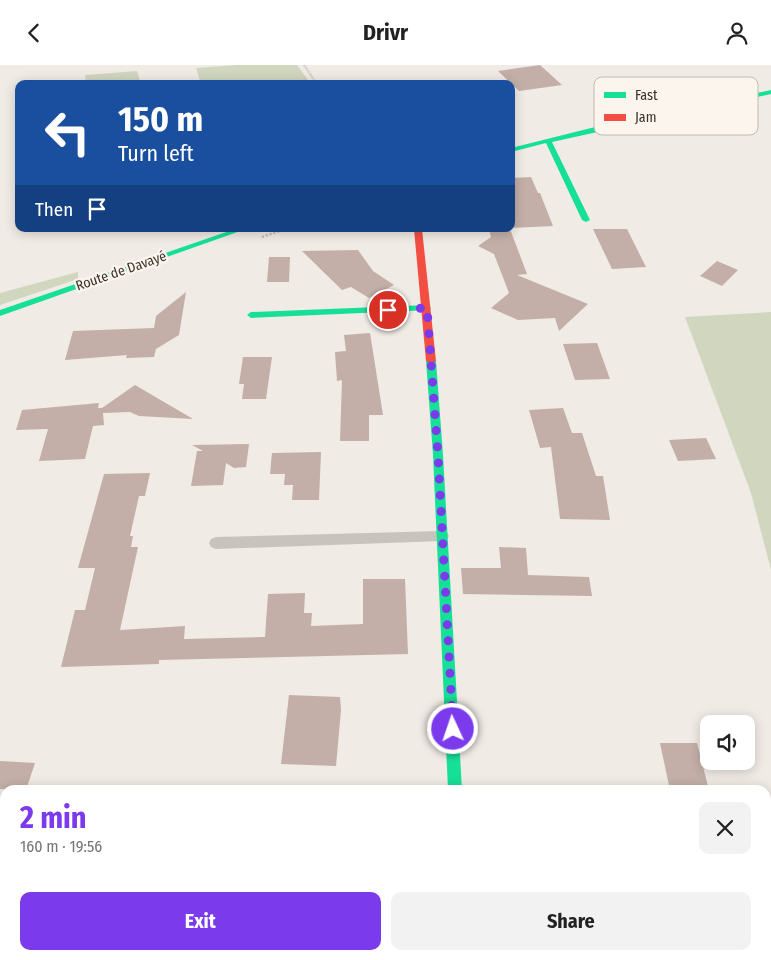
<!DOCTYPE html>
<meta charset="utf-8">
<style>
body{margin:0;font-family:"Fira Sans Condensed",sans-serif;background:#f2f2f2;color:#222;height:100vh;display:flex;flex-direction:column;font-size:19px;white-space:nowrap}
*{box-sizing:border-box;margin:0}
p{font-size:16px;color:#767676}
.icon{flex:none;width:28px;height:28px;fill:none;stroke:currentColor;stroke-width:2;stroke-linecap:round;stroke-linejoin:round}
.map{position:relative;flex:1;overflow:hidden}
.side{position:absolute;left:0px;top:720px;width:771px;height:175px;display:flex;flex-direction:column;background:#fff;border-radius:15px 15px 0 0;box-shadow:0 2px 12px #0003}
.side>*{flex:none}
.top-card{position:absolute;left:15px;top:15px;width:500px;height:152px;border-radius:10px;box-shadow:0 2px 12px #0003;background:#1a4fa0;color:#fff;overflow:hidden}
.fabs{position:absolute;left:700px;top:650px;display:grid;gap:10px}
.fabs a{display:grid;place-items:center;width:55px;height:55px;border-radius:10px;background:#fff;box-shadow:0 2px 12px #0003;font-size:25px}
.pin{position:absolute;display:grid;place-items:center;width:42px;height:42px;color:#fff;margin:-21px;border:2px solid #fff;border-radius:50%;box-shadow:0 1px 5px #0007}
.me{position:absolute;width:55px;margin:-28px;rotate:357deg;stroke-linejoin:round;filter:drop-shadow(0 0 4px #0008)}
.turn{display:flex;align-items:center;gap:18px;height:105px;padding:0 20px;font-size:22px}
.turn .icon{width:65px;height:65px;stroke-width:2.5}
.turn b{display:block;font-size:35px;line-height:42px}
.then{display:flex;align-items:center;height:48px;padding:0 20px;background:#0003;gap:10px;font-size:19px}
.round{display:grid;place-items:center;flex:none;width:52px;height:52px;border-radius:10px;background:#f2f2f2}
.headline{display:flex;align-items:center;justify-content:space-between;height:85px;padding:0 20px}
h1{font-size:30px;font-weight:700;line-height:38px;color:#7c3aed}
.button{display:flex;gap:10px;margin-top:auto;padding:10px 20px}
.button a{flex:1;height:58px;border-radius:10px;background:#7c3aed;color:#fff;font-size:20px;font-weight:700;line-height:58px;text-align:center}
.button a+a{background:#f2f2f2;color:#222}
header{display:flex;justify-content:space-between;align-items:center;height:65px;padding:0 20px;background:#fff;font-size:22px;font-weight:700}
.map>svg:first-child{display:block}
</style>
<header><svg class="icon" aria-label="back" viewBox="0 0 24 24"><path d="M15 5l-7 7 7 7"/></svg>Drivr<svg class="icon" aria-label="person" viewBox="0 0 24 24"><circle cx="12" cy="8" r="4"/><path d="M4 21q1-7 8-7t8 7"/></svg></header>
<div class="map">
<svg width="771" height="895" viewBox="0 0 771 895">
<rect width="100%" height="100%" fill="#f0ebe5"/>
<g fill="#d1d6bf">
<path d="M237,0H297L311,19H201L196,3Z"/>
<path d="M137,6L141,19H86L85,10Z"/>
<path d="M78,207V214L0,240V228Z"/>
<path d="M771,247V505L751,428L685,252Z"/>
<path d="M766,829H771V895H484V890H766Z"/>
</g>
<g fill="#c3afa7">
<path d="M540,0L562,20L519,26L498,6Z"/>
<path d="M531,112L538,128H540L553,161L511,163V113Z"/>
<path d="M489,164H510L527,209L517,210L588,239L559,266L555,253L518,255L491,243L509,228L494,189L478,181L491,172Z"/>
<path d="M593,164H627L646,202L612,204Z"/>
<path d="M358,185L373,206L394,220L369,233L351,222L342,225L302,186Z"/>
<path d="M269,192H290L289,217H267Z"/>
<path d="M717,196L738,205L722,221L700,211Z"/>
<path d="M186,227L179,270L156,284L154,292L126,293L127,290L65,295L73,266L154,263L156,251Z"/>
<path d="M370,268L383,350H369V376H340L342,315L337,316L335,287L346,286L344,270Z"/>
<path d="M597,278L610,314L575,315L563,279Z"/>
<path d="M243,292H272L266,334H242L244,319H239Z"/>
<path d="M135,320L193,354L139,351L130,347L103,348L104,360L93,361L85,394L39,396L48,364L16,365L22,345L99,338L98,343H102Z"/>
<path d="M563,343L572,368H582L596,411H603L610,455L560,454L551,382L540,383L529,345Z"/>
<path d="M706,373L716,394L678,396L669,375Z"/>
<path d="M249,379L246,402L234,403L226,398L223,420L191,421L197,386H203L192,380Z"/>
<path d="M321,387L319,435H292L293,420H284L285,409H270L272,388Z"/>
<path d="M150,408L145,431H139L130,471H133L131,482H138L120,565L185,561L184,574L265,572L268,529L305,528L304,548H312L311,561L363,559V514H405L408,589L159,595V599L61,602L75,545H85L95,503H78L104,409Z"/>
<path d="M499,482L526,483L528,510L589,512L592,531L463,529L461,503H501Z"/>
<path d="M289,630L340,632L341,645L336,701L281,699Z"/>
<path d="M660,678H697L709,725H670Z"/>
<path d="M0,696L35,698L26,725L0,724Z"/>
</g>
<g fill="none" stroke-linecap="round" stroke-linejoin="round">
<path stroke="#c2bbb6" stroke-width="2" stroke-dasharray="1 1" stroke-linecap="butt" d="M304,0L317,19"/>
<path stroke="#c2bbb6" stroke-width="2.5" stroke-dasharray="2 2" stroke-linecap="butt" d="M262,172L285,164"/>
<path fill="#c9c3be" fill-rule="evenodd" d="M442,466L447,467L449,471L447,475L442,476L216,484L211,482L209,478L211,474L216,472Z"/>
<g fill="#c9c3be" fill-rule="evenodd">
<path d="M0,845L5,847V887L0,885Z"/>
<path d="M34,890H83L85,895H36Z"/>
<rect x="439" y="890" width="40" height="5"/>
</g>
<g fill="#16e098" fill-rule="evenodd">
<path d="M771,25V29L552,77L590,155L586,157L582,155L546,78L511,87V83L591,63Z"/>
<path d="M235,164H246L0,251V245Z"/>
<path d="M427,240L431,243L430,245L251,253L247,250L251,247Z"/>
<path d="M431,293L436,296L443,390L462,725H448L433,390L426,296Z"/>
</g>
<path fill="#f24e42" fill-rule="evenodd" d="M414,164H422L436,296L431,299L426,296Z"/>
</g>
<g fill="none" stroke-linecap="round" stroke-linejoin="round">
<path stroke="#7c3aed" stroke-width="9" stroke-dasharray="0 16.2" d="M388,245L427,243L438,390L453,664"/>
</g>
<g text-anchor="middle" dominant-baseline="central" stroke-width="4.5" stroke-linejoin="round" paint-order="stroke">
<g font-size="14" fill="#3b302b" stroke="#fbf5ee">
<text transform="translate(121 206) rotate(-19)">Route de Davayé</text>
</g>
</g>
<rect x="594" y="12" width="164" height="58" rx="8" fill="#fbf5ee" stroke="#c1bab4" stroke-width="1"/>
<rect x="604" y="27" width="22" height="6" fill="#16e098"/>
<rect x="604" y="49" width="22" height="7" fill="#f24e42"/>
<g font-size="14" fill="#3b302b">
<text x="635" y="35">Fast</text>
<text x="635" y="57">Jam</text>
</g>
</svg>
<div class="fabs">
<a><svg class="icon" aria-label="sound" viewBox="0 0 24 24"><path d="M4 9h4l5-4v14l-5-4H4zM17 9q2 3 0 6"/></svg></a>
</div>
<div class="pin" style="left:388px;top:245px;background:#d93025"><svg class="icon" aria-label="arrive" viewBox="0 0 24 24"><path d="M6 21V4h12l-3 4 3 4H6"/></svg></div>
<svg class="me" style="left:453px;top:664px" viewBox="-20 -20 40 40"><circle r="17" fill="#7c3aed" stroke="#fff" stroke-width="3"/><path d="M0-11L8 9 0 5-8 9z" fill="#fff"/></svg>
<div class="top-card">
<div class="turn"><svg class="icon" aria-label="left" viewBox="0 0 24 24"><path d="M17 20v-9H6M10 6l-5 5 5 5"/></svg><div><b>150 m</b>Turn left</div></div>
<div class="then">Then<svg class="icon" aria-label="arrive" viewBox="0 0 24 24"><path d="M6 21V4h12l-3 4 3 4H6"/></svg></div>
</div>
<section class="side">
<div class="headline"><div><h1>2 min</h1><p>160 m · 19:56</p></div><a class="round"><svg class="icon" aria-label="close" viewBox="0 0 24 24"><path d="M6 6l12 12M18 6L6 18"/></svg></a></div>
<div class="button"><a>Exit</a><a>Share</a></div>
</section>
</div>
